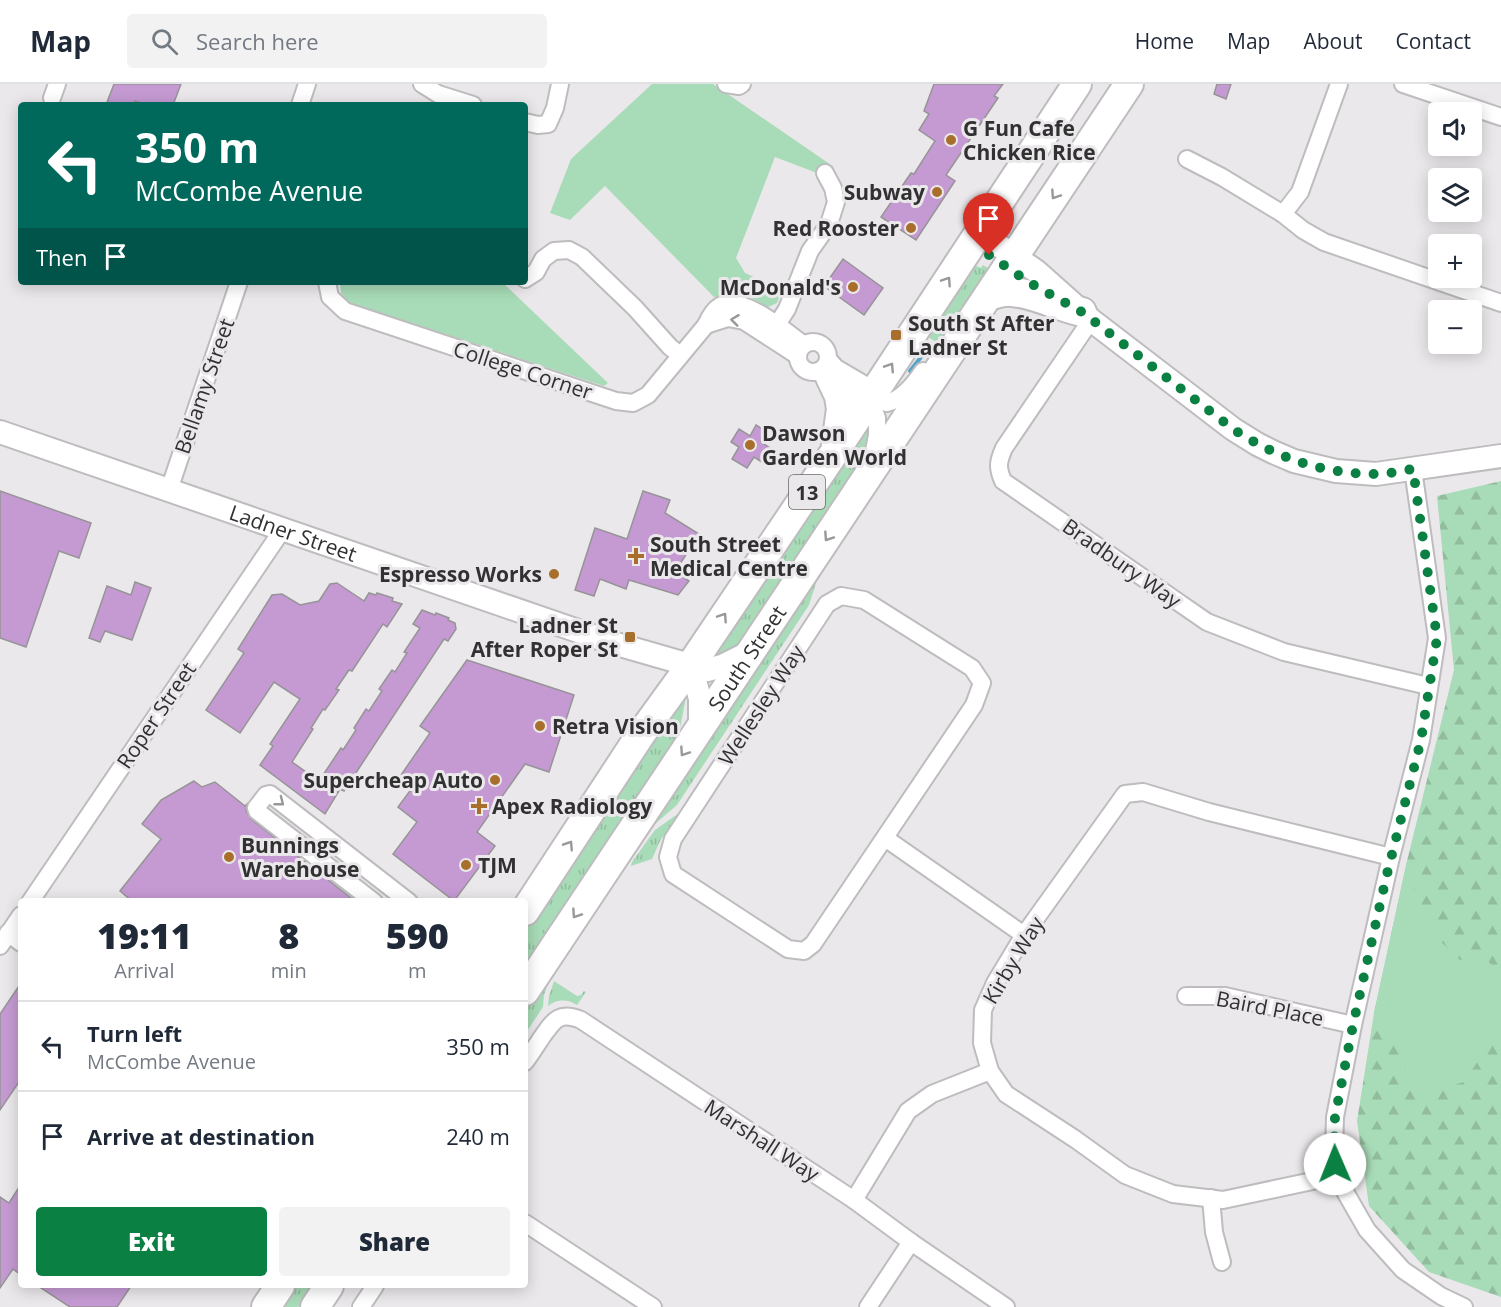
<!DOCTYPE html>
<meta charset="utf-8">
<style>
body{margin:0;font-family:"Open Sans",sans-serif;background:#f2f2f3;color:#1f2937;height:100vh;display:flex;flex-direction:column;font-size:22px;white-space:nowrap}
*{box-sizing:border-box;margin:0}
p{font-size:20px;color:#747a83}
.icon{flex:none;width:33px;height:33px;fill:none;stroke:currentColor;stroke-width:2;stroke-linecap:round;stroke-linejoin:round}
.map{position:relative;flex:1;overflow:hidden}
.side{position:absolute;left:18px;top:814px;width:510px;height:390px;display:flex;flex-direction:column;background:#fff;border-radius:6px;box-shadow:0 3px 15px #0003}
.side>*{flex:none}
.banner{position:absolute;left:18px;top:18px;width:510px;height:183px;border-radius:6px;box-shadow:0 3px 15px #0003;background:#00695c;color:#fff;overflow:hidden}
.tools{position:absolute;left:1428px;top:18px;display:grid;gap:12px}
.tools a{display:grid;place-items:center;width:54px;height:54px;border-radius:6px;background:#fff;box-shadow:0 3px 15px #0003;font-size:30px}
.pin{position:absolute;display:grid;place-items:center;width:51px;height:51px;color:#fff;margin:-62px -26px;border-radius:50% 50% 50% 0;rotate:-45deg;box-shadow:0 0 6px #0007}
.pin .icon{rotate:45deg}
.me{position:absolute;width:66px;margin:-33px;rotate:359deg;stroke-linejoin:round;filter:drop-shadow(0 0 4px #0008)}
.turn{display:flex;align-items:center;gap:21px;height:126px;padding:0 18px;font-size:27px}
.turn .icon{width:78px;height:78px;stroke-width:2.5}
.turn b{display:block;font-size:42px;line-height:51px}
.then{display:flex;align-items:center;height:57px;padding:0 18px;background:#0003;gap:12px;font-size:22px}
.eta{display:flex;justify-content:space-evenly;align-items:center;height:102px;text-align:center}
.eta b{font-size:36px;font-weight:800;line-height:42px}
.action{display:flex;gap:12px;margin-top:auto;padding:12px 18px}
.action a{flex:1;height:69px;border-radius:6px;background:#0b8043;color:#fff;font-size:24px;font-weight:800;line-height:69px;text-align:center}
.action a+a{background:#f2f2f3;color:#1f2937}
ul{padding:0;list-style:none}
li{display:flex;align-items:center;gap:18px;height:90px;padding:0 18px;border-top:2px solid #e0e1e3}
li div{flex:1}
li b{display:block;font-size:22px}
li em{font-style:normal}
header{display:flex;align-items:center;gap:36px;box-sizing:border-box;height:84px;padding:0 30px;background:#fff;border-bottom:2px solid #e0e1e3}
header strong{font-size:28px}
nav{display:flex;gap:33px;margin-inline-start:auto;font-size:21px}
.search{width:420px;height:54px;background:#f2f2f3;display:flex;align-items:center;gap:15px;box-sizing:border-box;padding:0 21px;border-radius:6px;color:#747a83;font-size:22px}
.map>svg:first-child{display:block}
</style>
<header>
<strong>Map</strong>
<div class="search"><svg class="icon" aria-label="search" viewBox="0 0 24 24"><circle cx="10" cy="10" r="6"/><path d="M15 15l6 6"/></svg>Search here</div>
<nav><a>Home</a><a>Map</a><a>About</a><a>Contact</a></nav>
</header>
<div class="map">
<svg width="1501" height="1223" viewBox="0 0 1501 1223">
<defs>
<pattern id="grass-tufts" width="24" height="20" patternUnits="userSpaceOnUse" patternTransform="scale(1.5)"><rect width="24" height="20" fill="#a8dbb7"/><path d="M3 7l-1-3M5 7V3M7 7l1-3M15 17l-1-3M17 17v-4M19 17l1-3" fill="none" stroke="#91bc9e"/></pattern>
<pattern id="forest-firs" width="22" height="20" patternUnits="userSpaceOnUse" patternTransform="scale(1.5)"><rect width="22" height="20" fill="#a8dbb7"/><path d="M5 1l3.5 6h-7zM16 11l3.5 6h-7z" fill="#91bc9e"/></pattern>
</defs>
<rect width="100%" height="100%" fill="#ebe8eb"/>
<g fill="url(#grass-tufts)">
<path d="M983,181L988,184L986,187L989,190L962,222L937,259L927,252L972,185L976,182L981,184Z"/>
<path d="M868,331L870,354L847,403L786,492L772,508L735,564L704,577Z"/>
<path d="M819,490L809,521L677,721L649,745L549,897L544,911L543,923L525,950V922L567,857Z"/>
<path d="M687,608L680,644L670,671L525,893V845Z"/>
<path d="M679,729L660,757L652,775L631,782L632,778L655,746Z"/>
<path d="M554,897L577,912L581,911L584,907L586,908L577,921C567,915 557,915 548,922L549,912Z"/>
<path d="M291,1202H318L298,1223H277Z"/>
</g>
<path fill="url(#forest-firs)" d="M1501,397V1213L1429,1188L1369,1122L1357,1037L1374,929L1407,777L1454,586L1437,412Z"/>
<g fill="#a8dbb7">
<path d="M652,0H713L834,83L817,89L775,73L736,174L745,189L782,206L777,219L768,223L750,213L734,210L714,213L605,102L570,136L550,129L571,75Z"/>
<path d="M340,198L503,199L608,299L604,302L350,219L341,209Z"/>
<path d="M1407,777L1417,814L1433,850L1460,876L1479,870L1492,881L1497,898L1501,901V952L1486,965L1464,998L1436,1006L1413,1004L1387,938L1374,929Z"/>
</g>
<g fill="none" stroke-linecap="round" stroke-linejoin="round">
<path stroke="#55a4c7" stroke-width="4" d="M910,287L929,263"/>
</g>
<g fill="#c59ad3" stroke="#969497" stroke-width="1.5">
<path d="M114,0H181L173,21H147L135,17L134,21H106Z"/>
<path d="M934,0H1003L994,12L998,14L946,91L955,97L916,156L881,133L911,89L914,90L935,57L919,46L929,30L924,27Z"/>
<path d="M1217,0H1231L1226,15L1214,10Z"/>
<path d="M843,175L883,204L864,231L824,202Z"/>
<path d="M756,341L767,348L761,358L773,366L765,380L754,373L747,384L732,375L739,363L731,358L739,345L750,352Z"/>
<path d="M0,407L91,439L79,474L59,467L26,563L0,554Z"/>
<path d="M643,407L670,416L665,429L699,450L675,488L689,497L678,511L629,496L626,505L600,495L594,512L575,506L595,444L627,455Z"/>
<path d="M135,498L151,504L132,556L105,547L100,558L89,554L107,502L131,511Z"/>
<path d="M337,499L364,517L369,509L376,511L377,509L393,514L392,517L402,520L387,543L383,540L352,587L349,586L336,605L339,606L325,626L323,625L311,644L313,645L292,678L319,697L341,664L343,666L356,646L354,644L366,625L369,627L382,607L379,605L392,586L395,588L407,569L404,568L420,544L413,540L422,526L435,531L436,529L449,534L448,536L455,539L456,545L448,557L444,555L344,707L340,705L325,730L260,681L273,662L270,660L300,615L274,598L240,649L206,626L244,569L238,565L272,511L282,510L300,521L319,517L330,500Z"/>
<path d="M467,576L574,611L549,688L525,680L477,748L495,762L454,817L393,770L417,738L398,723L415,700L401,691L430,649L420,642Z"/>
<path d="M194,697L202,703L215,698L245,722L247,720L246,727L251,735L356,818H133L120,807L161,755L142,740L161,716Z"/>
<path d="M21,899V995L0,1026V930Z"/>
<path d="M21,1100V1191L13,1185L0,1204V1113L9,1119Z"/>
<path d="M38,1202H131L117,1223H70Z"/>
</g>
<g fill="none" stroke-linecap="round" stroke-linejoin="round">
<g stroke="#bebcbe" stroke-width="20">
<g id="street">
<path d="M422,0L438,10L473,21"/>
<path d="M726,0L739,2L742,0"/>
<path d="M1403,0L1501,33"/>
<path d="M52,14L57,0"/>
<path d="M300,21L307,0"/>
<path d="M525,38L538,41L548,40L555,24L560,0"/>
<path d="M1187,75L1222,93L1283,130L1303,146L1324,158L1501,219"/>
<path d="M1283,130L1300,108L1339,0"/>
<path d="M525,195L536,188L543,175L554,167L569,166L582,173L635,224L670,263L680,271"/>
<path d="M327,198L330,213L345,227L616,317L633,319L648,311L706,241C709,234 713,226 720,222C742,209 786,248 804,261"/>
<path d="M1091,236L1004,364C998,378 997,383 1003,397L1207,538L1284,568L1428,602"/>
<path d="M706,241L728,234L744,237L798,272"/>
<path d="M769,253L787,225L810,167L829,140L836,118L833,104L825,89"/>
<circle cx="813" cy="273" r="15"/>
<path d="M828,275L836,284L865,301L877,334V351L873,372"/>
<path d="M817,288L830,293L858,311L887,319C903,315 915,299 923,287"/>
<path d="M1413,385L1437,554L1421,656L1391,773L1353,941L1335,1033L1334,1068L1336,1092L1367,1146L1403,1186L1441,1212L1464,1223"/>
<path d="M169,406L239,198"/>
<path d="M841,512L864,516L972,584L982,599L974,621L813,860L804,867L788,865L673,790L668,773L673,755L827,520Z"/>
<path d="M885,754L1024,851"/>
<path d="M30,818L283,445"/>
<path d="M374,818L257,727L256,724L266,711L270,710L409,818"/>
<path d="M8,849L21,859"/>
<path d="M0,862L21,831"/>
<path d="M1186,912H1225L1353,941"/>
<path d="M525,978C531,970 536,962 542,953C554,936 559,927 581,936L854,1116L911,1158L1006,1223"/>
<path d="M1336,1092L1223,1116L1173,1110L1125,1091L1075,1055L1006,1010L990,987L982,959L983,926L995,899L1024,851L1125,710L1143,708L1209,728L1391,773"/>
<path d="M1211,1114L1214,1148L1222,1178"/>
<path d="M854,1116L908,1027L932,1010L990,987"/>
<path d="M525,1139L653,1223"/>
<path d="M361,1223L375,1202"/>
<path d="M868,1223L911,1158"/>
</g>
</g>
<g stroke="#bebcbe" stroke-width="26">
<g id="secondary">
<path d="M979,148L1036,187L1091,236L1233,345L1257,360L1273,368L1294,377L1336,387L1376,390L1501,372"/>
<path id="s1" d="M0,348L613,559L707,586L722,582L752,567"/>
<path d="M691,581L700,615V643"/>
</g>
</g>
<g stroke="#bebcbe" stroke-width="32">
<g id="highway">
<path d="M988,212C996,210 1004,207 1012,208C1037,210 1058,223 1082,228"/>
<path d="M830,293L839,312L841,325L836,361"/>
<path d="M525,827L641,650L691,581L834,369L1077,0"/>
<path id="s2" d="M525,907L1129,0"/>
<path d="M266,1223L280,1202"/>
<path d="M315,1223L329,1202"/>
</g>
</g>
<use href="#street" stroke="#fff" stroke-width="16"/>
<use href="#secondary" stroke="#fff" stroke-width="22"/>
<use href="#highway" stroke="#fff" stroke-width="28"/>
</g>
<defs><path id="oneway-chevron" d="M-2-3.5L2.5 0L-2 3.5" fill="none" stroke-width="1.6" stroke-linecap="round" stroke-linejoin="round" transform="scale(1.5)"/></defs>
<g stroke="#989898">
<use href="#oneway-chevron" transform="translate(1055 111) rotate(124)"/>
<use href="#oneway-chevron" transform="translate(947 197) rotate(-56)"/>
<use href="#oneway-chevron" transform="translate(735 236) rotate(-173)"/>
<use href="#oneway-chevron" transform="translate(890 283) rotate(-57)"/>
<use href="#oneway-chevron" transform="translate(828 453) rotate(124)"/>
<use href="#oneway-chevron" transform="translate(723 533) rotate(-56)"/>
<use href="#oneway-chevron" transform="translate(684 668) rotate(124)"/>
<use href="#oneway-chevron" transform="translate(280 718) rotate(38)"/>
<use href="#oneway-chevron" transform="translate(569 761) rotate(-57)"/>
<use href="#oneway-chevron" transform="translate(576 830) rotate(124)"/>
</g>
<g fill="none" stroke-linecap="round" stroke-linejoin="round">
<path stroke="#0b8043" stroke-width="10" stroke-dasharray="0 18" d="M989,171L1030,199L1082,228L1233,345C1277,374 1323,390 1376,390C1388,390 1401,387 1413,385L1437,554L1421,656L1386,794L1353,941L1335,1033L1334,1068L1335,1080"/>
</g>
<g fill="#a76e2c" stroke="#ebe8eb" stroke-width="2">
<circle cx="951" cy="56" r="6"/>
<circle cx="937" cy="108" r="6"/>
<circle cx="911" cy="144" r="6"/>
<circle cx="853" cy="203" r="6"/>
<rect x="890" y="245" width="12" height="12" rx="3"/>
<circle cx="750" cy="361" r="6"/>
<path d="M633 463h6v6h6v6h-6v6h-6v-6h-6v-6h6z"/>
<circle cx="554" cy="490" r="6"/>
<rect x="624" y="547" width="12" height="12" rx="3"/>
<circle cx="540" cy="642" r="6"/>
<circle cx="495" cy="696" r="6"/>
<path d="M476 713h6v6h6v6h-6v6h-6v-6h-6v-6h6z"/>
<circle cx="229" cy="773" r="6"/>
<circle cx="466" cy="781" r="6"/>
</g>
<g text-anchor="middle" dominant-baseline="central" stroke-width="6" stroke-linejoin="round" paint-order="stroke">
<rect fill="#ebe8eb" stroke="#6a686a" stroke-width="1.5" x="789" y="391" width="36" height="34" rx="4.5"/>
<g font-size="20" font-weight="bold" fill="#323132">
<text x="807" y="408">13</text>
</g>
<g font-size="21" font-weight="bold" fill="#323132" stroke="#ebe8eb" text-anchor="start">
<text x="963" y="44">G Fun Cafe<tspan x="963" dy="24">Chicken Rice</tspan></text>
<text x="925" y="108" text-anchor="end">Subway</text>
<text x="899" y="144" text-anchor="end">Red Rooster</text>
<text x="841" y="203" text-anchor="end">McDonald's</text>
<text x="908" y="239">South St After<tspan x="908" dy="24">Ladner St</tspan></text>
<text x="762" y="349">Dawson<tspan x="762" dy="24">Garden World</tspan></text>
<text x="650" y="460">South Street<tspan x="650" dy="24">Medical Centre</tspan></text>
<text x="542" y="490" text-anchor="end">Espresso Works</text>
<text x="618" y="541" text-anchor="end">Ladner St<tspan x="618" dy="24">After Roper St</tspan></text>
<text x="552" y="642">Retra Vision</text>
<text x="483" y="696" text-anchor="end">Supercheap Auto</text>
<text x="492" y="722">Apex Radiology</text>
<text x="241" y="761">Bunnings<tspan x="241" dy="24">Warehouse</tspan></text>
<text x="478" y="781">TJM</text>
</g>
<g font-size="21" fill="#323132" stroke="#ebe8eb">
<text transform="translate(523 286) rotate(18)">College Corner</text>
<text transform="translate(204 302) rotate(-71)">Bellamy Street</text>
<text stroke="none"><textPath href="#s1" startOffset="310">Ladner Street</textPath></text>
<text transform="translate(1122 479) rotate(35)">Bradbury Way</text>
<text stroke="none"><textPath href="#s2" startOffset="400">South Street</textPath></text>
<text transform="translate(761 621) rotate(-57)">Wellesley Way</text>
<text transform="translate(156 631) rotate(-56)">Roper Street</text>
<text transform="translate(1013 876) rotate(-59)">Kirby Way</text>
<text transform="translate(1270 924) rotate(11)">Baird Place</text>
<text transform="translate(762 1056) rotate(33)">Marshall Way</text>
</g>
</g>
</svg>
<div class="tools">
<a><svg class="icon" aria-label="sound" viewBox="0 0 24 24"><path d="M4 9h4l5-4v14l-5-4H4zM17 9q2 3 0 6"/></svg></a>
<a><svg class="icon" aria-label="layers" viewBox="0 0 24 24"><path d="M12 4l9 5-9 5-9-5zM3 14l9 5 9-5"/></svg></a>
<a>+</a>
<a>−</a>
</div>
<div class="pin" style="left:989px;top:171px;background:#d93025"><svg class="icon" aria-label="arrive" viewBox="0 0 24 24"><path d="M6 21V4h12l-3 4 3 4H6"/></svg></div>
<svg class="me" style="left:1335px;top:1080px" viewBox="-20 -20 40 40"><circle r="19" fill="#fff"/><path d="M0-13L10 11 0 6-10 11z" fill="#0b8043"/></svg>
<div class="banner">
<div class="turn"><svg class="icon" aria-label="left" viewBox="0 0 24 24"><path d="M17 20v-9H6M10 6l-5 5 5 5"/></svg><div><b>350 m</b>McCombe Avenue</div></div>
<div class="then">Then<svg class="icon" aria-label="arrive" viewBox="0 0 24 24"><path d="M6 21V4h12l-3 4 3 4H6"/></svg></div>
</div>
<section class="side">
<div class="eta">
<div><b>19:11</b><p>Arrival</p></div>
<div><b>8</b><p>min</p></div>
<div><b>590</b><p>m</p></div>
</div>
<ul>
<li><svg class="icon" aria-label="left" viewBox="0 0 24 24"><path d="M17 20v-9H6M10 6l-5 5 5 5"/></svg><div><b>Turn left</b><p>McCombe Avenue</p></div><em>350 m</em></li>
<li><svg class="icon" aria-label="arrive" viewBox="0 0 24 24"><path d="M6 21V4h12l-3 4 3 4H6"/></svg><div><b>Arrive at destination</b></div><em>240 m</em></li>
</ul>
<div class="action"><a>Exit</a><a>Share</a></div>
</section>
</div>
